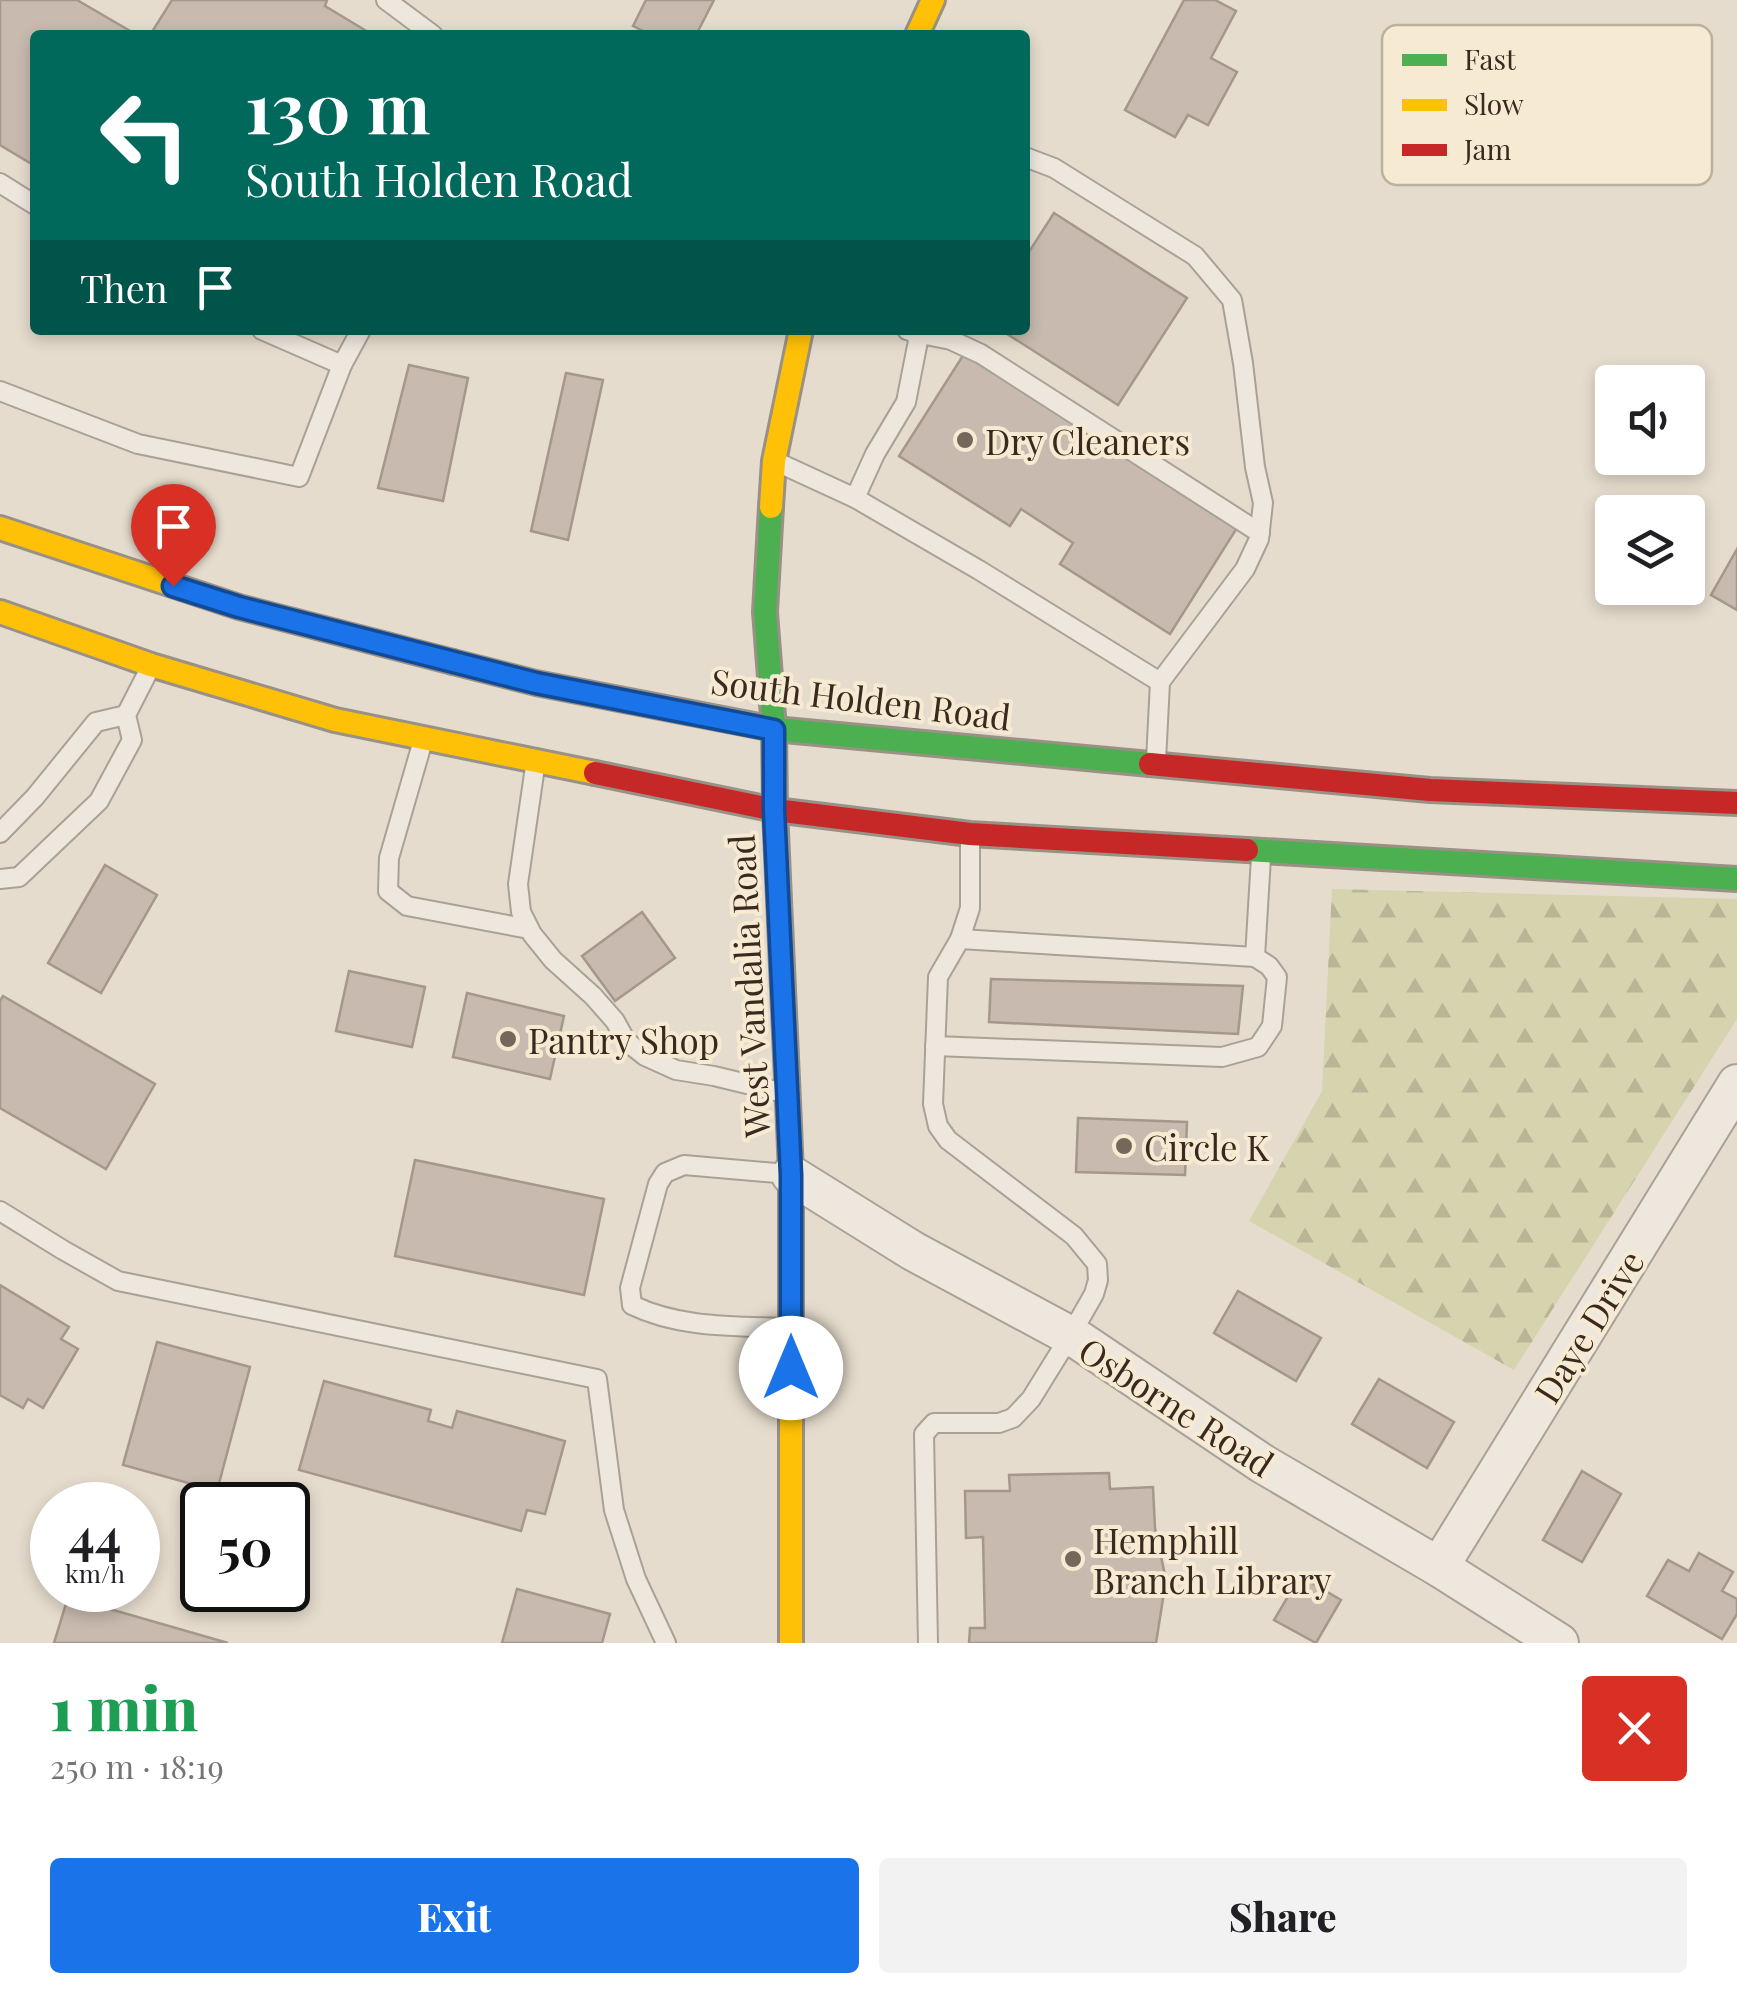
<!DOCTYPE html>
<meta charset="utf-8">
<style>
body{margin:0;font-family:"Playfair Display",serif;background:#f2f2f2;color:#202124;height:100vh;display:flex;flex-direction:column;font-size:38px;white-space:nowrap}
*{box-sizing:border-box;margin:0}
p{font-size:32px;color:#757577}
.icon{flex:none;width:55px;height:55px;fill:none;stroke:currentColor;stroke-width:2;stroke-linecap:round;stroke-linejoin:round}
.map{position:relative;height:1643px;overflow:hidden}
.panel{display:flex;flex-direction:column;background:#fff;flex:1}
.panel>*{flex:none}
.guide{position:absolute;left:30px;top:30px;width:1000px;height:305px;border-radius:10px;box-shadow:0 5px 15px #0003;background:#00695c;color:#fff;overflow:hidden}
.fabs{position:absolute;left:1595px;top:365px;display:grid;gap:20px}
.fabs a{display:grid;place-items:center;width:110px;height:110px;border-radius:10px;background:#fff;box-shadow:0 5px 15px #0003;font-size:50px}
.speed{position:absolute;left:30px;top:1482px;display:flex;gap:20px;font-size:50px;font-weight:700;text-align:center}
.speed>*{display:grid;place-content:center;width:130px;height:130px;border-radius:50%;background:#fff;box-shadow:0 5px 15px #0003;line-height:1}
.speed small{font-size:25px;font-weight:400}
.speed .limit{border:5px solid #111;border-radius:15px;background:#fff;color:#111}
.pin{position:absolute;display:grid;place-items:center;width:85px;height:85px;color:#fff;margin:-102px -42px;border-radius:50% 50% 50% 0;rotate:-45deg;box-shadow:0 0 10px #0007}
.pin .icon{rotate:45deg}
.me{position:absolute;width:110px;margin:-55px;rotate:0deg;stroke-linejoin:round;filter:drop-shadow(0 0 8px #0008)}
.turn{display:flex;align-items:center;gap:35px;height:210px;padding:0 50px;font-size:45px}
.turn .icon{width:130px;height:130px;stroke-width:2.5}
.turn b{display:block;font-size:70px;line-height:85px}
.then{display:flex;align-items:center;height:95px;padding:0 50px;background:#0003;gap:20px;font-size:38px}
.round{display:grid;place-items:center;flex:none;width:105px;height:105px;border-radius:10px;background:#f2f2f2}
.head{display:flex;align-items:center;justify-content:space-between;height:170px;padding:0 50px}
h1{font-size:60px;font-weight:800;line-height:75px;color:#1e9e55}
.button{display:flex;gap:20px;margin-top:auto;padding:20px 50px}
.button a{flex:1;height:115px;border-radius:10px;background:#1a73e8;color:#fff;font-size:40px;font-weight:800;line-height:115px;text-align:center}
.button a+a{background:#f2f2f2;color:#202124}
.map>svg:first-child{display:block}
</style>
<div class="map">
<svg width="1737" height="1643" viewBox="0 0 1737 1643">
<defs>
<pattern id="forest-firs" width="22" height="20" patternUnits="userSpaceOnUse" patternTransform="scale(2.5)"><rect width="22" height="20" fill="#d6d4af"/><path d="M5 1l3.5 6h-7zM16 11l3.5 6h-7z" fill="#b8b696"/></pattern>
</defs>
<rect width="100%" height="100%" fill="#e5dccd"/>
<path fill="url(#forest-firs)" d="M1332,889L1737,899V1019L1514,1370L1249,1221L1322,1091Z"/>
<g fill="#c8baae" stroke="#a5978c" stroke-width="2.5">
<path d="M0,0H77L137,35H35V166L0,145Z"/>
<path d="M172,0H327L325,6L373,35H150Z"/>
<path d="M646,0H714L696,35H651L633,26Z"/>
<path d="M1184,0H1215L1236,11L1211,58L1237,72L1208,125L1188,115L1175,137L1125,110Z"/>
<path d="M1054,213L1187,298L1118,405L1001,330H1025V258Z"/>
<path d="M964,354L1237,528L1170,634L1060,564L1073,543L1021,509L1010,526L899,456Z"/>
<path d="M409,365L468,378L443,501L378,488Z"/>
<path d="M566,373L603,380L568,540L531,531Z"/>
<path d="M1737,549V610L1711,595Z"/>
<path d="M105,865L157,895L101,993L48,963Z"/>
<path d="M642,912L675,958L615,1001L582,956Z"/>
<path d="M349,971L425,987L412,1047L336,1031Z"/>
<path d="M991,979L1243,986L1238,1034L989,1022Z"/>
<path d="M467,993L564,1016L550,1079L453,1057Z"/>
<path d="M3,996L155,1084L106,1169L0,1108V1001Z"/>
<path d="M1078,1118L1187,1122L1185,1175L1076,1172Z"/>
<path d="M415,1160L604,1199L584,1295L395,1256Z"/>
<path d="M0,1285L69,1327L61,1339L78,1349L43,1408L28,1399L23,1408L0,1395Z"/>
<path d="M1238,1291L1321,1338L1296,1381L1214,1333Z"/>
<path d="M157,1342L250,1367L217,1491L123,1465Z"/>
<path d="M1379,1379L1454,1422L1427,1468L1352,1424Z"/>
<path d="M324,1381L431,1410L428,1421L452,1428L457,1411L565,1441L545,1514L527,1510L521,1531L299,1470Z"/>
<path d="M1582,1471L1621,1494L1582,1562L1543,1540Z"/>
<path d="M1109,1473L1110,1489L1153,1487L1155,1528L1166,1580L1156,1643H969L970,1628H985L983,1537L966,1538L965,1491H1010L1009,1475Z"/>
<path d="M1699,1553L1733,1572L1722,1591L1737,1599V1614L1722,1639L1647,1596L1668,1560L1689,1571Z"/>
<path d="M1300,1576L1341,1600L1316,1643L1274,1620Z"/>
<path d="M517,1589L610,1614L602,1643H502Z"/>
<path d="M68,1597L228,1643H54Z"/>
</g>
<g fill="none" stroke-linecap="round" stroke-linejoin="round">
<g stroke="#aaa196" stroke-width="22">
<g id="lane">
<path d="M386,0L433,35"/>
<path d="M1025,157L1054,168L1195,256L1232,300L1243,363L1255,467L1263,503L1259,539L1245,569L1160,682"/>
<path d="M0,183L35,205"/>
<path d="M262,330L342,365"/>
<path d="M917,330L916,333L951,340L981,354L1260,533"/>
<path d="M0,391L138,444L299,477L342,365L361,330"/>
<path d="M779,463L855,498L979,570L1160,682L1156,761"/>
<path d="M855,498L875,454L906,402L918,341L916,333L907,330"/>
<path d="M422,744L389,858L388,891L407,906L529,929"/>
<path d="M535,767L518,884L521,912L532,934L553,960L593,996L615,1021L626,1041L645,1056L676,1070L714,1076L780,1092"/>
<path d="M0,833L35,797L96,722L126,715"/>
<path d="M0,879L19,877L99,801L132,740L126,715L149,670"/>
<path d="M960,939L1255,957"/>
<path d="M935,1046L1222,1057L1258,1047L1272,1026L1277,977L1269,966L1255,957L1261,857"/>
<path d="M0,1211L63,1250L118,1281L597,1379L614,1510L636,1579L666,1643"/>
<path d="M786,1328C734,1326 679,1328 632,1305L630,1288L658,1184L665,1173L684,1165L788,1174"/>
<path d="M928,1643L924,1434L934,1423H999L1013,1418L1031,1399L1070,1336L1094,1294L1098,1280L1097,1264L1074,1236L948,1140L938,1126L933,1104L938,977L960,939L970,908V839"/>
</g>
</g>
<g stroke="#aaa196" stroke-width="42">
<g id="street">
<path d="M791,1175L913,1251L1080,1341L1263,1464L1439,1567L1559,1643"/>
<path d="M1439,1567L1737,1084"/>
</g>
</g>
<g stroke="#9a9186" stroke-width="28">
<g id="fast">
<path d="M771,507L765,612L774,729L775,810L789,1124"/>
<path d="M453,662L536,683L774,729L1150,764"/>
<path d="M1247,850L1737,879"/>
</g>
</g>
<g stroke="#9a9186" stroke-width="28">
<g id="slow">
<path d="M917,35L933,0"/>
<path d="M771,507L774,461L801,330"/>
<path d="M0,528L239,607L453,662"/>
<path d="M0,612L151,665L335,720L595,773"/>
<path d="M789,1124L791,1175V1643"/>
</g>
</g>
<g stroke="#9a9186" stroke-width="28">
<g id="jam">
<path d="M1150,764L1430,790L1737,803"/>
<path d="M595,773L775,810L970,834L1247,850"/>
</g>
</g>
<use href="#lane" stroke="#ede7de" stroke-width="18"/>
<use href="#street" stroke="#ede7de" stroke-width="38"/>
<use href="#fast" stroke="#4caf50" stroke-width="22"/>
<use href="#slow" stroke="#ffc107" stroke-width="22"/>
<use href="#jam" stroke="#c62828" stroke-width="22"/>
</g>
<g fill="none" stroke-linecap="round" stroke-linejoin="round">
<g stroke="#114b97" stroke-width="25">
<path id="route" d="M173,586L239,607L536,683L774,730V810L791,1175V1368"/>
</g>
<use href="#route" stroke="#1a73e8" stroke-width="18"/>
</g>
<g fill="#75685b" stroke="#f6ead3" stroke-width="4">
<circle cx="965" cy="440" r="10"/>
<circle cx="508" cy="1039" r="10"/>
<circle cx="1124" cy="1146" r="10"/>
<circle cx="1073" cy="1559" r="10"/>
</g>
<g text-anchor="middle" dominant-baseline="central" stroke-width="8" stroke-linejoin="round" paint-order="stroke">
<g font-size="35" fill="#39291e" stroke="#f6ead3" text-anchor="start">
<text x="985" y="440">Dry Cleaners</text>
<text x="528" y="1039">Pantry Shop</text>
<text x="1144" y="1146">Circle K</text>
<text x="1093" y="1539">Hemphill<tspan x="1093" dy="40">Branch Library</tspan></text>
</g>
<g font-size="35" fill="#39291e" stroke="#f6ead3">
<text transform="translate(861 698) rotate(7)">South Holden Road</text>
<text transform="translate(748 986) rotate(-93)">West Vandalia Road</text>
<text transform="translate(1588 1326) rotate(-58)">Daye Drive</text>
<text transform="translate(1177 1406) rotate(33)">Osborne Road</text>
</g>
</g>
<rect x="1382" y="25" width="330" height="160" rx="15" fill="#f6ead3" stroke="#bdb09d" stroke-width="2.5"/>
<rect x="1402" y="54" width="45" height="12" fill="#4caf50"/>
<rect x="1402" y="99" width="45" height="12" fill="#ffc107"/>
<rect x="1402" y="144" width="45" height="12" fill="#c62828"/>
<g font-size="28" fill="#39291e">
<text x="1464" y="70">Fast</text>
<text x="1464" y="115">Slow</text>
<text x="1464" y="160">Jam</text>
</g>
</svg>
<div class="fabs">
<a><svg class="icon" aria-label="sound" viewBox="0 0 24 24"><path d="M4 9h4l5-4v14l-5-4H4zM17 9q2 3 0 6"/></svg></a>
<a><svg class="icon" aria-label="layers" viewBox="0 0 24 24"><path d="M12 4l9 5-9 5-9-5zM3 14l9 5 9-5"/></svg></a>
</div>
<div class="speed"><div>44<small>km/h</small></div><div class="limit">50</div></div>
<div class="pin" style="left:173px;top:586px;background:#d93025"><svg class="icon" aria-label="arrive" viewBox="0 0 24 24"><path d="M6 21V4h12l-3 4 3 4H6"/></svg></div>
<svg class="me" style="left:791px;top:1368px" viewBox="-20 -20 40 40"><circle r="19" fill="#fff"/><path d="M0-13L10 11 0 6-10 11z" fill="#1a73e8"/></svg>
<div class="guide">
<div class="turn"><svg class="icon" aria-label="left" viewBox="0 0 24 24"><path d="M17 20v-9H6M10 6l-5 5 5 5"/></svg><div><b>130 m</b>South Holden Road</div></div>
<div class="then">Then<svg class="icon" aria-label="arrive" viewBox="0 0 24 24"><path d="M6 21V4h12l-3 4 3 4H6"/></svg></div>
</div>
</div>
<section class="panel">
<div class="head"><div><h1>1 min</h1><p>250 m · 18:19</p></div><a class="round" style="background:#d93025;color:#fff"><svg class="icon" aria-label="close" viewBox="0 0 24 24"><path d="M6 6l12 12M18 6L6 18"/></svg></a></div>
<div class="button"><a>Exit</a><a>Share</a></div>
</section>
